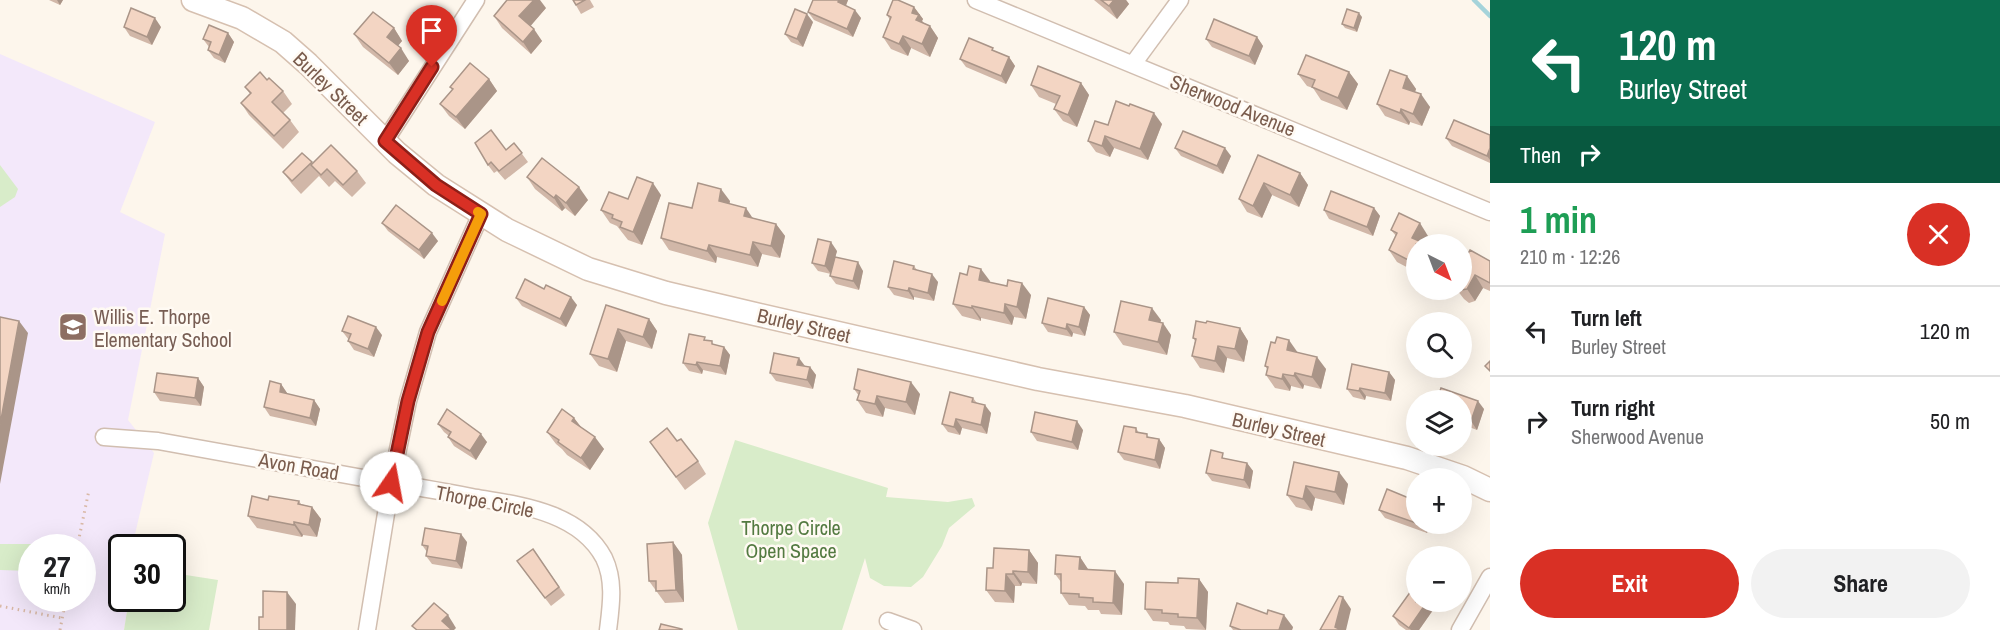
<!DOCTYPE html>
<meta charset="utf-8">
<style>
body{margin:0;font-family:"Archivo Narrow",sans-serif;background:#f2f2f2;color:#202124;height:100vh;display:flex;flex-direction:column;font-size:22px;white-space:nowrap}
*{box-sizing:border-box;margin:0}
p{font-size:20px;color:#757577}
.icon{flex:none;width:33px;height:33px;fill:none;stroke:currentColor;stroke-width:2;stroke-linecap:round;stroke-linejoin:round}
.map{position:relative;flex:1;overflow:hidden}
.drawer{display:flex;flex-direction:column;background:#fff;width:510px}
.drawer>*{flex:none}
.guide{background:#0b6e4f;color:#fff;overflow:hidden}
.needle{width:39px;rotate:138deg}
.fabs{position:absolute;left:1406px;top:234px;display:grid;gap:12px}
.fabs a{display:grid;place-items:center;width:66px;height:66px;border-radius:50%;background:#fff;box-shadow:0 6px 24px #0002;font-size:30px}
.speed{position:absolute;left:18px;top:534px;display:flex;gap:12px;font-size:30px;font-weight:700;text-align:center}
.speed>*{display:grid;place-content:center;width:78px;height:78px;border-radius:50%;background:#fff;box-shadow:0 6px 24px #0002;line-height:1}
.speed small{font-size:15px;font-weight:400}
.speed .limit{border:3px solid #111;border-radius:9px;background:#fff;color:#111}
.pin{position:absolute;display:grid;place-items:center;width:51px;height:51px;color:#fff;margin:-62px -26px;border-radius:50% 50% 50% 0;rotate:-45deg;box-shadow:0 0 6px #0007}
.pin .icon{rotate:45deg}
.me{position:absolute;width:66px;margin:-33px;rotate:12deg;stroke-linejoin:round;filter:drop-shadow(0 0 4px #0008)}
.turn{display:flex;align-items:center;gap:21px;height:126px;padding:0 30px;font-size:27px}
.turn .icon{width:78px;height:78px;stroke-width:2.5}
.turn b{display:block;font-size:42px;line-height:51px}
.then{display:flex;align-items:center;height:57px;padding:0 30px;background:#0003;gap:12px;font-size:22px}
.round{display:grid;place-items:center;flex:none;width:63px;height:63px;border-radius:32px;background:#f2f2f2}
.overview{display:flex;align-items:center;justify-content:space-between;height:102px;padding:0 30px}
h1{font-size:36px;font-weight:700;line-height:45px;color:#1e9e55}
.primary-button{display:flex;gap:12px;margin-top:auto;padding:12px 30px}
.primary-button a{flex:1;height:69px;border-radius:36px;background:#d93025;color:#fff;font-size:24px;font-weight:700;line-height:69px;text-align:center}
.primary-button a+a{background:#f2f2f2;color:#202124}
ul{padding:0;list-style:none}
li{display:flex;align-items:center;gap:18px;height:90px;padding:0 30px;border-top:2px solid #e0e0e0}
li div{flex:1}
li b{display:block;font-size:22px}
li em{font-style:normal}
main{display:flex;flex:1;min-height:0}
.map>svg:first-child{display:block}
</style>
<main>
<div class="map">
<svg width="1490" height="630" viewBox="0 0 1490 630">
<rect width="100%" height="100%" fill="#fdf6ec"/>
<path fill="#f3e8fa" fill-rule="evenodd" d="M0,54L155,122L120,212L165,234L128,420L154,453L132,547L122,548V598L129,599L124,630H0ZM32,548H82V598H32Z"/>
<g fill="#d8ecc9">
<path d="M0,165L18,189L15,197L0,207Z"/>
<path d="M735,440L888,488L886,497L948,502L972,498L975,506L949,528L942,546L923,577L911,587L884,586L870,578L865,558L842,630H738L708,523Z"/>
<path d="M0,544H63V547L32,548L31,571L0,570Z"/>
<path d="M173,573L218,580L209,630H124L129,599L172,598Z"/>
</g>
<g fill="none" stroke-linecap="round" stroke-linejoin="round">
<path stroke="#a5d3da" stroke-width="4.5" d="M1474,0L1490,16"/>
<g stroke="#d1beb0" stroke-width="19">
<g id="street">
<path d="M976,0L1490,212"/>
<path d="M1133,64L1180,0"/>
<path d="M385,141L476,0"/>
<path d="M104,437L158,441L391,483L408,401L428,332L481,214"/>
<path d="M888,621L913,630"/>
<path d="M367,630L391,483C418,487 445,492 472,497C518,505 579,511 604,558C615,581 611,606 608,630"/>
<path d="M1460,630L1490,577"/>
</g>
</g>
<g stroke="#d6c0b0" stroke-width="25">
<path id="secondary" d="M193,0L242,18L283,42L308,64L397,153L436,185L507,230L588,269L666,293L755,314L1038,379L1185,406L1407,458L1463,477L1490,490"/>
</g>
<g stroke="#d9b8a5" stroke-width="3" stroke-dasharray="1.5 4.5" stroke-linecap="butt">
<path d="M77,548L89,490"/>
<path d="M0,606L62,618"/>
<path d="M60,630L66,598"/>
</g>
<use href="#street" stroke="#fff" stroke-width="16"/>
<use href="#secondary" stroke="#fff" stroke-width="22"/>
</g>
<g fill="#d1b7a8">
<path d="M49,0H63L60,5Z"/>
<path d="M573,0H590L594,7L581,14Z"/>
<path d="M813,0H848L846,6L861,18L853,37L814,20L808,12Z"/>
<path d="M1094,0H1126L1129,4L1117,19Z"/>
<path d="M914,7L923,19L922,21L924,23L930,26L938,38L930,57L911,48L908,56L891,49L883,37L890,20L887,15Z"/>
<path d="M546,8L530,26L542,41L531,54L502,28L494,16Z"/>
<path d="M1362,17L1357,32L1345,28L1342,24Z"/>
<path d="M813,22L803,47L791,42L785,34Z"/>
<path d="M124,27H161L152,45L130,36Z"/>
<path d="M394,28L402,41L398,46L409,61L398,75L363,47L354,34Z"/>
<path d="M228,33L234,42L225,63L214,58L208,50L209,47L203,39Z"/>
<path d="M1257,37L1263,46L1255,65L1212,47L1206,39Z"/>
<path d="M995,51L1009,57L1015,66L1006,84L966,67L960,59Z"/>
<path d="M1349,72L1358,84L1347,110L1321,100L1313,88L1307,86L1298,74Z"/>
<path d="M1407,76L1416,89L1415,92L1430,107L1422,126L1410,122L1409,125L1385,116L1377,104Z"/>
<path d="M489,79L497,91L465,129L449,116L440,104L452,90L450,87Z"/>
<path d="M267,80L283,91L292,104L283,113L290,120L299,132L283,149L249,115L241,103L250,94L245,87Z"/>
<path d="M1081,83L1089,95L1077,127L1063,121L1054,109L1056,104L1039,97L1031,85Z"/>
<path d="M1129,106L1162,124L1148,160L1114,148L1110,157L1096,152L1088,141L1108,125Z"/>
<path d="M1490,135V163L1452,146L1446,138Z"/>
<path d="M514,143L528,162L505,180L497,171L494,173L488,165Z"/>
<path d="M1175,148L1231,156L1223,174L1181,156Z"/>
<path d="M302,153L312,163L357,171L366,183L352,197L335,181L329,187L319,176L301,194L292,184L283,172Z"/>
<path d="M1258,155L1300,173L1308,185L1299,207L1272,195L1262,218L1247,212L1239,199Z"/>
<path d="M527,177L588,200L575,216L565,208L562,211L535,189Z"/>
<path d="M661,195L642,245L628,240L617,226L610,223L601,210L628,199Z"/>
<path d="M730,201L729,204L753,218L776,224L785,236L780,258L762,254L758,267L717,257L716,263L669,250L661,238L692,208Z"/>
<path d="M1374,208L1380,216L1373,236L1329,219L1324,210Z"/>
<path d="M382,223L438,241L424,259L388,231Z"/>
<path d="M1391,230L1428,236L1424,244H1416V272L1397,262L1389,250L1396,236Z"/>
<path d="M837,251L835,257L863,271L859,290L836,284L830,276L831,274L818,271L812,263Z"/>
<path d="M1490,261V291L1483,288L1475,301L1469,303L1464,299L1457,290H1461Z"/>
<path d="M914,266L917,270L938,282L934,301L914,297V300L894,295L888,287Z"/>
<path d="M990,281L989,283L1031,295L1026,319L1014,317L1012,325L981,318V321L962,316L953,304Z"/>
<path d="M544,289L577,305L566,327L522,306L516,298Z"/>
<path d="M606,305L649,319L657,331L652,349L626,341L617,372L599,366L590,354Z"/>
<path d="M1084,307L1090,315L1085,336L1073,333L1072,337L1048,332L1042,323Z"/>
<path d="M1161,320L1160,322L1171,335L1167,355L1123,345L1114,332Z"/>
<path d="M1206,323L1240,328L1248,341L1244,362L1227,358L1224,373L1200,368L1192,356L1195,341L1193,338Z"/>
<path d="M342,331L382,335L374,357L354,350L348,341L349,340Z"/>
<path d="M707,340L715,345L724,347L730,355L726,375L703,370L702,374L689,371L683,363Z"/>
<path d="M1298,352L1326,369L1321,389L1304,385L1303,389L1291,386L1290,391L1275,388L1266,375L1267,369L1265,366Z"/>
<path d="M810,367L816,375L813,389L776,381L770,373Z"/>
<path d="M1389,372L1395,380L1391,401L1366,396L1365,400L1353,397L1347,389Z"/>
<path d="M198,378L204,387L201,406L160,401L154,392Z"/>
<path d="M281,384L287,393V394L314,400L320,409L316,426L270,416L264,407Z"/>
<path d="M854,389L920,394L915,415L885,408L883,417L866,413L857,400L859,396Z"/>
<path d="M973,398L977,403L991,413L987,434L962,428L960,435L948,432L942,424Z"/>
<path d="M1461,400L1484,409L1477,430L1461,424Z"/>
<path d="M574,418L582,428L604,449L590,470L567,455L562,449L556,444L547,432Z"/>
<path d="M438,424L487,442L476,460L454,446L448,437L449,436L444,432Z"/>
<path d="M1136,428L1139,433L1149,437L1159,439L1165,448L1160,469L1124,460L1118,452Z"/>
<path d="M1083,430L1078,450L1037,441L1031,432Z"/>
<path d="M677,441L698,461L706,474L685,490L650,442Z"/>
<path d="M1228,459L1247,463L1253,471L1250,489L1212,481L1206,473Z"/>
<path d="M1294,462L1348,484L1344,505L1315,498L1312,511L1296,507L1287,495Z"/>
<path d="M268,500L299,501L301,504L312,507L321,519L317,537L303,535L302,537L257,528L248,516Z"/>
<path d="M1416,501V524H1430L1427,533L1385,518L1379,510Z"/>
<path d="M467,542L462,569L432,564L426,556L427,552L422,545Z"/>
<path d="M673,542L682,555L684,602L665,603L649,581Z"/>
<path d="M533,549L565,595L551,606L517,561Z"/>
<path d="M1029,550L1038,563L1037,584L1022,583L1021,586H1015L1014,603L995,602L986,590L993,568Z"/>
<path d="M1080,557L1088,570L1124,584L1122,615L1101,614L1099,610H1088L1085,606L1069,605L1061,593V582L1055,574Z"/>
<path d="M1199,579L1208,592L1206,630L1186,629L1184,626L1170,625L1168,622L1153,621L1145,609L1178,583Z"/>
<path d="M1433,610L1419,630H1406L1399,625L1393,616Z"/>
<path d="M1230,626L1293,627L1292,630H1233Z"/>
</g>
<g fill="#aa9588">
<path d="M57,0H63L60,5Z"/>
<path d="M534,0H540L546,8L528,29L519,16Z"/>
<path d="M839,0H848L844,10L838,2Z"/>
<path d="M1114,0H1126L1129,4L1117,19L1109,6Z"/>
<path d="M914,7L923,19L922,21L927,28L925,32L912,13Z"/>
<path d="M855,10L861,18L853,37L847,29Z"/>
<path d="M1359,13L1362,17L1357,32L1354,28Z"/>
<path d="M807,14L813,22L803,47L797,39Z"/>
<path d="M155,18L161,27L152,45L147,37Z"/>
<path d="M930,26L938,38L930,57L922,44Z"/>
<path d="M394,28L402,41L395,49L387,37Z"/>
<path d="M534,29L542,41L531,54L523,42Z"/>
<path d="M228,33L234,42L225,63L219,55Z"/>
<path d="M903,36L911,48L908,56L899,44Z"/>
<path d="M1257,37L1263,46L1255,65L1249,56Z"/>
<path d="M401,48L409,61L398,75L389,63Z"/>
<path d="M1009,57L1015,66L1006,84L1001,76Z"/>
<path d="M1349,72L1358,84L1347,110L1338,98Z"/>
<path d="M1407,76L1416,89L1412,100L1403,88Z"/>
<path d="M489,79L497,91L465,129L456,117Z"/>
<path d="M1081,83L1089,95L1077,127L1068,115Z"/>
<path d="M1421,94L1430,107L1422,126L1413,114Z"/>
<path d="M1401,109L1410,122L1409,125L1400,113Z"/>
<path d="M1154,113L1162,124L1148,160L1140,149Z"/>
<path d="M1105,136L1114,148L1110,157L1102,146Z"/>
<path d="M1225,148L1231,156L1223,174L1217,166Z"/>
<path d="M1490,148V160L1487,156Z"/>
<path d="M1300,173L1308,185L1299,207L1290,195Z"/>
<path d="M653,183L661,195L642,245L633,232Z"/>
<path d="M1264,183L1272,195L1262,218L1253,206Z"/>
<path d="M579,187L588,200L575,216L566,203Z"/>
<path d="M721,189L730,201L727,214L719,201Z"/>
<path d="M556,195L565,208L562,211L554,198Z"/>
<path d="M746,208L754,220L744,216Z"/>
<path d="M1374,208L1380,216L1373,236L1367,227Z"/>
<path d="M1420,223L1428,236L1424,244L1412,238Z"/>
<path d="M776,224L785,236L780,258L771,246Z"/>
<path d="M432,233L438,241L424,259L419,250Z"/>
<path d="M753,242L762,254L758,267L750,255Z"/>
<path d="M831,242L837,251L831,274L825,266Z"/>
<path d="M709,245L717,257L716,263L707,251Z"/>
<path d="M858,262L863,271L859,290L853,281Z"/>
<path d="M981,269L990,281L987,293L979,280Z"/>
<path d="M932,274L938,282L934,301L928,293Z"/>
<path d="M1475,275L1483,288L1475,301L1467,289Z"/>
<path d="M1022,283L1031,295L1026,319L1017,307Z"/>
<path d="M909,288L914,297V300L908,291Z"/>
<path d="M571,297L577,305L566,327L560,319Z"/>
<path d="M1005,304L1014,317L1012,325L1004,313Z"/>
<path d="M972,306L981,318V321L972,308Z"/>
<path d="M1084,307L1090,315L1085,336L1079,327Z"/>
<path d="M1152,308L1161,320L1158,332L1149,320Z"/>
<path d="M649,319L657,331L652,349L643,337Z"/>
<path d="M19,321L28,333L0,484V425Z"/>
<path d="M1163,323L1171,335L1167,355L1158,342Z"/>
<path d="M1067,324L1073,333L1072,337L1066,329Z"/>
<path d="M376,327L382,335L374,357L368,349Z"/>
<path d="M1240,328L1248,341L1244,362L1235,349Z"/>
<path d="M618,329L626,341L617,372L608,359Z"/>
<path d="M1289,340L1298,353L1287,350Z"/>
<path d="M1218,346L1227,358L1224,373L1215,361Z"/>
<path d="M724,347L730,355L726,375L720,366Z"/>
<path d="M1317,357L1326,369L1321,389L1312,377Z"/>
<path d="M799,358L805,366L797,365Z"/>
<path d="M697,362L703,370L702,374L696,365Z"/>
<path d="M810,367L816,375L813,389L807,380Z"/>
<path d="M1389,372L1395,380L1391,401L1385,393Z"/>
<path d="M1295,373L1304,385L1303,389L1294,376Z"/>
<path d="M1283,374L1291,386L1290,391L1282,379Z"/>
<path d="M198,378L204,387L201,406L195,398Z"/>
<path d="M911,382L920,394L915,415L906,402Z"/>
<path d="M281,384L287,393L286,401L280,392Z"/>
<path d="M1360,388L1366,396L1365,400L1359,391Z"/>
<path d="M877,396L885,408L883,417L875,404Z"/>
<path d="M314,400L320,409L316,426L310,418Z"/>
<path d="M1478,401L1484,409L1477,430L1471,421Z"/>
<path d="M985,405L991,413L987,434L981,425Z"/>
<path d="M574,418L583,430L572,421Z"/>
<path d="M956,419L962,428L960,435L954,427Z"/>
<path d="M1077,421L1083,430L1078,450L1072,442Z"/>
<path d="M481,434L487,442L476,460L470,451Z"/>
<path d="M595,437L604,449L590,470L581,458Z"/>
<path d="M1159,439L1165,448L1160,469L1155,460Z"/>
<path d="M1247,463L1253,471L1250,489L1244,480Z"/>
<path d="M1339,472L1348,484L1344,505L1335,492Z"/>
<path d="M1306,486L1315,498L1312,511L1303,499Z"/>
<path d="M312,507L321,519L317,537L309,525Z"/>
<path d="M294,522L303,535L302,537L294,525Z"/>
<path d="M1422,524H1430L1427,533L1421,525Z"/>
<path d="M461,534L467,542L462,569L456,561Z"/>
<path d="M673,542L682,555L684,602L676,590Z"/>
<path d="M1029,550L1038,563L1037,584L1028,572Z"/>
<path d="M1080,557L1088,569L1087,582L1079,569Z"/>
<path d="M1013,571L1022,583L1021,586L1013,574Z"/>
<path d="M1115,571L1124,584L1122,615L1113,603Z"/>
<path d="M1006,574L1015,586L1014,603L1005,591Z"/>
<path d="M1199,579L1208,592L1206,630L1197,618Z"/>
<path d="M287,592L296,604L295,630H287Z"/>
<path d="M1343,597L1351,609L1346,630H1338L1335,627Z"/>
<path d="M1427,602L1433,610L1419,630H1411L1409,628Z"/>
<path d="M448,615L456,628L454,630H448L442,621Z"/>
<path d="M1284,615L1293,627L1292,630H1279Z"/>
</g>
<g fill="#f3d5c3" stroke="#aa9588" stroke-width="1.5">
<path d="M507,0H534L519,16L534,29L523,42L494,16Z"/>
<path d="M573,0H585L576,5Z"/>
<path d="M813,0H839L838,2L855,10L847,29L808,12Z"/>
<path d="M893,0H898L914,7L912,13L919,15L916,20L930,26L922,44L903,36L899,44L883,37L891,17L887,15Z"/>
<path d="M1101,0H1114L1109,6Z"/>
<path d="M131,8L155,18L147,37L124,27Z"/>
<path d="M795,9L807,14L797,39L785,34Z"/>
<path d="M1347,9L1359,13L1354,28L1342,24Z"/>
<path d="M373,12L394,28L387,37L401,48L389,63L354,34Z"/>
<path d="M1214,19L1257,37L1249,56L1206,39Z"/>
<path d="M209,25L228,33L219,55L208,50L211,42L203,39Z"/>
<path d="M969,38L993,48L992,50L1009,57L1001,76L960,59Z"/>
<path d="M1306,55L1349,72L1338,98L1312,87L1315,80L1298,74Z"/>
<path d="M470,63L489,79L456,117L440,104L453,89L450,87Z"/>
<path d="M1038,66L1081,83L1068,115L1054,109L1060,96L1031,85Z"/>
<path d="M1390,70L1407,76L1403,88L1421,94L1413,114L1401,109L1400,113L1377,104Z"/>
<path d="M260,72L267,80L269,78L283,91L272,102L290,120L274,136L241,103L251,93L245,87Z"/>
<path d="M1116,101L1129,106L1130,104L1154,113L1140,149L1105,136L1102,146L1088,141L1095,121L1108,125Z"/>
<path d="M1454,120L1490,135V148L1487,156L1446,138Z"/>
<path d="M491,130L506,150L514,143L522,153L499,171L491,162L488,165L475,143Z"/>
<path d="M1183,131L1225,148L1217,166L1175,148Z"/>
<path d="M331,145L357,171L343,185L327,169L321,175L311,165Z"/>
<path d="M302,153L312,162L292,181L283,172Z"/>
<path d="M1258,155L1300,173L1290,195L1264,183L1253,206L1239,199Z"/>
<path d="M542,158L579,187L566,203L556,195L554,198L527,177Z"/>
<path d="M637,177L653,183L633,232L620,227L622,222L612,218L613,215L601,210L609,192L628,199Z"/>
<path d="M698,183L721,189L719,201L746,208L744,216L776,224L771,246L753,242L750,255L709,245L707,251L661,238L669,203L692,208Z"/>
<path d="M1331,191L1374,208L1367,227L1324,210Z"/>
<path d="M396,205L432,233L419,250L382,223Z"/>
<path d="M1399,213L1420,223L1412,238L1426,244H1416V264L1389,250L1397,233L1391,230Z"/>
<path d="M818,239L831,242L825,266L812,263Z"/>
<path d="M1470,250L1490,261V283L1475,275L1467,289L1461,290H1460H1461V267Z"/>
<path d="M835,257L858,262L853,281L830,276Z"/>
<path d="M894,261L914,266L913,269L932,274L928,293L909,288L908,291L888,287Z"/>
<path d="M969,266L981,269L979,280L1007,286L1008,280L1022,283L1017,307L1005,304L1004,313L972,306V308L953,304L960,273L967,275Z"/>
<path d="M525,279L544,289L546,285L571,297L560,319L516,298Z"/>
<path d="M1048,298L1084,307L1079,327L1067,324L1066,329L1042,323Z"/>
<path d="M1121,301L1152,308L1149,320L1163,323L1158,342L1114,332Z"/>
<path d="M606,305L649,319L643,337L618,329L608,359L590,354Z"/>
<path d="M348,316L376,327L368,349L348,341L351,334L342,331Z"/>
<path d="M0,317L19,321L0,425Z"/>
<path d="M1196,321L1206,323L1207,321L1240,328L1235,349L1218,346L1215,361L1192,356L1196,339L1193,338Z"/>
<path d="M689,334L705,337L704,340L712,341V344L724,347L720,366L697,362L696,365L683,363Z"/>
<path d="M1277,337L1289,340L1287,350L1317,357L1312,377L1295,373L1294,376L1283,374L1282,379L1266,375L1268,367L1265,366L1271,342L1275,343Z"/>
<path d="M774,353L799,358L797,365L810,367L807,380L770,373Z"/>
<path d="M1490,361V371L1485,366Z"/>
<path d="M1352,364L1389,372L1385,393L1360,388L1359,391L1347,389Z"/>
<path d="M858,369L911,382L906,402L877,396L875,404L857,400L860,391L854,389Z"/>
<path d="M157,373L198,378L195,398L154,392Z"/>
<path d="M270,381L281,384L280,392L314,400L310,418L264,407Z"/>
<path d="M1441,388L1478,401L1471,421L1461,418V400H1437Z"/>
<path d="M950,392L973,398L972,402L985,405L981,425L956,419L954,427L942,424Z"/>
<path d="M447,409L481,434L470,451L448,437L451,432L438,424Z"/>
<path d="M562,409L574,418L572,421L595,437L581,458L558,442L559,440L547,432Z"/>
<path d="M1035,412L1077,421L1072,442L1031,432Z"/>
<path d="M1124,426L1136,428V432L1147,434V437L1159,439L1155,460L1118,452Z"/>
<path d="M667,428L677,441L681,439L698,461L676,477L650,442Z"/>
<path d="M1211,450L1223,453L1222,458L1247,463L1244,480L1206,473Z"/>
<path d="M1294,462L1339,472L1335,492L1306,486L1303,499L1287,495Z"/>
<path d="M1387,489L1416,501V523L1379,510Z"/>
<path d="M252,496L268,500L269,496L299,501L298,504L312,507L309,525L294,522V525L248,516Z"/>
<path d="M425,528L461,534L456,561L426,556L428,546L422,545Z"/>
<path d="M673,542L676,590L656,591V581H649L647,544Z"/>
<path d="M994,548L1029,550L1028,572L1013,571V574H1006L1005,591L986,590L987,568H993Z"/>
<path d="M533,549L559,587L545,598L517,561Z"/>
<path d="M1056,555L1080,557L1079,569L1115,571L1113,603L1093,602V598L1079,597V594L1061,593V574H1055Z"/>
<path d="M1178,578L1199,579L1197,618L1178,617V614L1162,613V610L1145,609L1146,582L1178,583Z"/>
<path d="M263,591L287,592V630H259V617H263Z"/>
<path d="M1411,591L1416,594V602H1427L1409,628L1393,616Z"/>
<path d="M1339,596L1343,597L1335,627L1341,630H1320Z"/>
<path d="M434,603L448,615L442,621L452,630H417L412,626Z"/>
<path d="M1237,603L1267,614L1268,610L1284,615L1279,630H1241L1230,626Z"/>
<path d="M661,624L682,629V630H659Z"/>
</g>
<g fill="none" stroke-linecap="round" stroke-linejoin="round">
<g stroke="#8d1f18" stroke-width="15">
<path id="route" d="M391,483L408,401L428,332L481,214L436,185L385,141L432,67"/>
</g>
<use href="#route" stroke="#d93025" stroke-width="10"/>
<path stroke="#f59e0b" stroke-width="10" d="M442,301L481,214L478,212"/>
</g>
<defs>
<g id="school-square" transform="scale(1.5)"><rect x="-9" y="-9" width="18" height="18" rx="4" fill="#8d6e63" stroke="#fffaf3"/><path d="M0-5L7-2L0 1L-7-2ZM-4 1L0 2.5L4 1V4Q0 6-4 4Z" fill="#fff"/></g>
</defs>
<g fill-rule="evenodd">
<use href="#school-square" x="73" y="327"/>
</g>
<g text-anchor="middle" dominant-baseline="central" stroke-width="5" stroke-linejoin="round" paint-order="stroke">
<g font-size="20" fill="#7a5c4d" stroke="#fffaf3">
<text transform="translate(331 88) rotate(44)">Burley Street</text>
<text transform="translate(1233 105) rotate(22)">Sherwood Avenue</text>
<text transform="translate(804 325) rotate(13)">Burley Street</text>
<text transform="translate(1279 429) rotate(13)">Burley Street</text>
<text transform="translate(299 466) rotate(10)">Avon Road</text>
<text transform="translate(485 501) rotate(11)">Thorpe Circle</text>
</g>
<g font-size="20" fill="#785e54" stroke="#fffaf3" text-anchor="start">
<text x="94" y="316">Willis E. Thorpe<tspan x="94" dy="23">Elementary School</tspan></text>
</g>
<g font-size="20" fill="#537a41" stroke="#fffaf3">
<text x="791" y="527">Thorpe Circle<tspan x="791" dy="23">Open Space</tspan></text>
</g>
</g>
</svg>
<div class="fabs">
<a><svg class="needle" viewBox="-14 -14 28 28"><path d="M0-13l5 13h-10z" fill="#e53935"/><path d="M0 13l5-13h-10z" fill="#757577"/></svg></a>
<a><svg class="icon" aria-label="search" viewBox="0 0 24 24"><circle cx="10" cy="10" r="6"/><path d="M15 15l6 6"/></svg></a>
<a><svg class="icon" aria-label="layers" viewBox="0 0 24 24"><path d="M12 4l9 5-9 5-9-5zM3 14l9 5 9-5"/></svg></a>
<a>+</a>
<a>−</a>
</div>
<div class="speed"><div>27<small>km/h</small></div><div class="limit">30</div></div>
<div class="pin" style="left:432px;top:67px;background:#d93025"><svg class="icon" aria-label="arrive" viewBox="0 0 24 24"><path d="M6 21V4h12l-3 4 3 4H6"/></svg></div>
<svg class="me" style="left:391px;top:483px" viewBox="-20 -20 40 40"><circle r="19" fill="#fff"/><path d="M0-13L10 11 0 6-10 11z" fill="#d93025"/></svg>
</div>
<section class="drawer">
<div class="guide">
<div class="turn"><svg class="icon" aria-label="left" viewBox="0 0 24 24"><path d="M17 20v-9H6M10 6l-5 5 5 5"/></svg><div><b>120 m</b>Burley Street</div></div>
<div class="then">Then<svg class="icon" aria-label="right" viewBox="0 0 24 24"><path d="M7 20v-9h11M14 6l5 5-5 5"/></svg></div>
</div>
<div class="overview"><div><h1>1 min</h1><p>210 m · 12:26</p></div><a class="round" style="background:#d93025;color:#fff"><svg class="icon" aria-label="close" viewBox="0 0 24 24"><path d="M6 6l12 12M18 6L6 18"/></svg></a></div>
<ul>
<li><svg class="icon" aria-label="left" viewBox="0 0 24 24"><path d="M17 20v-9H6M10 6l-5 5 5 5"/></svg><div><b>Turn left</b><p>Burley Street</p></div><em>120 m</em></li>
<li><svg class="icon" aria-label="right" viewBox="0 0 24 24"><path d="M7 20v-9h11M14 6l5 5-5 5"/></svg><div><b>Turn right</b><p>Sherwood Avenue</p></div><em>50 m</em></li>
</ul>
<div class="primary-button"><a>Exit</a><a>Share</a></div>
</section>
</main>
